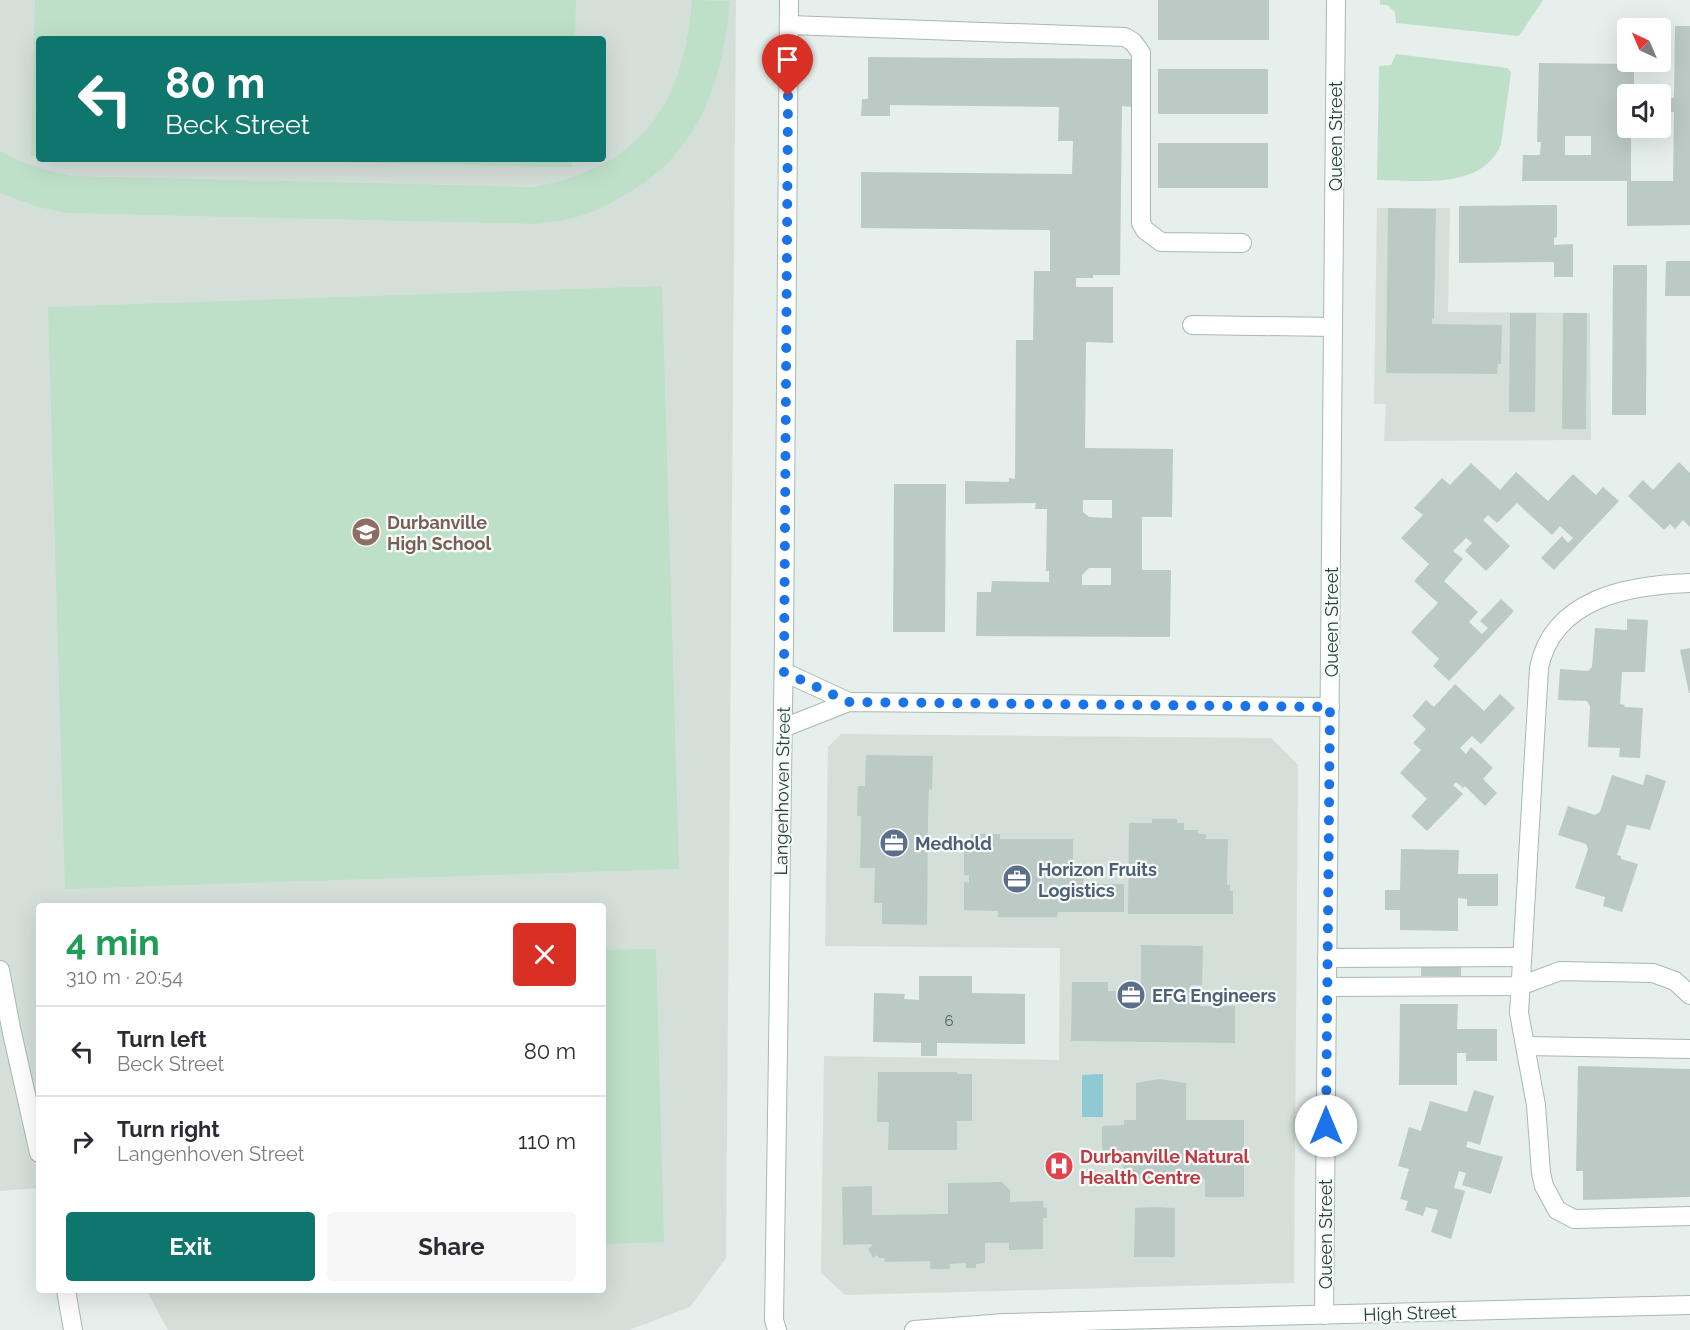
<!DOCTYPE html>
<meta charset="utf-8">
<style>
body{margin:0;font-family:Raleway,sans-serif;background:#f7f7f7;color:#2b2b33;height:100vh;display:flex;flex-direction:column;font-size:22px;white-space:nowrap}
*{box-sizing:border-box;margin:0}
p{font-size:20px;color:#7c7c81}
.icon{flex:none;width:33px;height:33px;fill:none;stroke:currentColor;stroke-width:2;stroke-linecap:round;stroke-linejoin:round}
.map{position:relative;flex:1;overflow:hidden}
.side{position:absolute;left:36px;top:903px;width:570px;height:390px;display:flex;flex-direction:column;background:#fff;border-radius:6px;box-shadow:0 6px 24px #0002}
.side>*{flex:none}
.banner{position:absolute;left:36px;top:36px;width:570px;height:126px;border-radius:6px;box-shadow:0 6px 24px #0002;background:#0f766e;color:#fff;overflow:hidden}
.needle{width:39px;rotate:316deg}
.controls{position:absolute;left:1617px;top:18px;display:grid;gap:12px}
.controls a{display:grid;place-items:center;width:54px;height:54px;border-radius:6px;background:#fff;box-shadow:0 6px 24px #0002;font-size:30px}
.pin{position:absolute;display:grid;place-items:center;width:51px;height:51px;color:#fff;margin:-62px -26px;border-radius:50% 50% 50% 0;rotate:-45deg;box-shadow:0 0 6px #0007}
.pin .icon{rotate:45deg}
.me{position:absolute;width:66px;margin:-33px;rotate:0deg;stroke-linejoin:round;filter:drop-shadow(0 0 4px #0008)}
.turn{display:flex;align-items:center;gap:21px;height:126px;padding:0 30px;font-size:27px}
.turn .icon{width:78px;height:78px;stroke-width:2.5}
.turn b{display:block;font-size:42px;line-height:51px}
.round{display:grid;place-items:center;flex:none;width:63px;height:63px;border-radius:6px;background:#f7f7f7}
.headline{display:flex;align-items:center;justify-content:space-between;height:102px;padding:0 30px}
h1{font-size:36px;font-weight:700;line-height:45px;color:#1e9e55}
.primary-button{display:flex;gap:12px;margin-top:auto;padding:12px 30px}
.primary-button a{flex:1;height:69px;border-radius:6px;background:#0f766e;color:#fff;font-size:24px;font-weight:700;line-height:69px;text-align:center}
.primary-button a+a{background:#f7f7f7;color:#2b2b33}
ul{padding:0;list-style:none}
li{display:flex;align-items:center;gap:18px;height:90px;padding:0 30px;border-top:2px solid #e1e1e2}
li div{flex:1}
li b{display:block;font-size:22px}
li em{font-style:normal}
.map>svg:first-child{display:block}
</style>
<div class="map">
<svg width="1690" height="1330" viewBox="0 0 1690 1330">
<rect width="100%" height="100%" fill="#e6efeb"/>
<g fill="#d4dfda" fill-rule="evenodd">
<path d="M0,0H736L726,1258L690,1307L629,1330H168L146,1290H603V906H39V1188L0,1191ZM39,39H603V159H39Z"/>
<path d="M1377,208H1450L1448,312L1590,313L1591,440L1384,441L1386,404H1374Z"/>
<path d="M841,734L1271,738L1298,765L1294,1283L845,1295L821,1273L824,1056L1059,1060L1060,948L825,946L828,747Z"/>
</g>
<g fill="#bfe0c8">
<path d="M35,0H576L575,39H39V156H31Z"/>
<path d="M692,0L730,1C723,81 700,152 627,194C610,204 592,213 573,218C561,221 549,222 537,224L67,213L38,207L0,193V151C22,164 46,171 71,176L534,187C641,167 684,105 692,0Z"/>
<path d="M1380,0H1543L1519,36L1396,23L1395,12L1387,5H1380Z"/>
<path d="M1396,54L1508,68L1511,73L1501,144C1482,191 1418,180 1377,180L1379,66L1391,65Z"/>
<path d="M193,159H572V167Z"/>
<path d="M662,286L679,869L65,889L48,307Z"/>
<path d="M656,949L664,1242L603,1244V950Z"/>
</g>
<path fill="#8ec9d4" d="M1103,1074V1117H1082V1075Z"/>
<g fill="#bbcac4" fill-rule="evenodd">
<rect x="1158" y="0" width="111" height="40"/>
<path d="M1675,26H1690V225L1627,226V181H1522L1523,155H1540L1541,142H1537L1539,63L1634,64V94H1628V128H1634V134L1631,135V181H1673L1674,112H1660V98H1674ZM1565,136H1591V155H1565Z"/>
<path d="M868,57L1134,59L1133,107L1122,106L1120,275H1093V278H1076V287H1113V343L1086,342L1085,448L1173,449L1172,517H1142V570H1171L1170,637L976,636L977,592H991L992,581L1049,582V571H1046L1047,509H1035L1036,503L965,504V481L1009,482V478L1015,479L1016,340H1033L1034,271H1050V230L861,228V172L1072,174L1073,141H1058L1059,107L890,105V116H861L862,99H868ZM1083,500H1112V518L1089,517L1083,512ZM1089,568H1111V585H1082V575Z"/>
<rect x="1158" y="69" width="110" height="45"/>
<rect x="1158" y="143" width="110" height="45"/>
<path d="M1557,205V237L1554,238V245L1573,244V277H1554V262L1459,263V206Z"/>
<path d="M1388,208L1436,209L1434,319L1432,318V324L1502,325L1501,364H1498L1497,374L1386,373Z"/>
<path d="M1666,261H1690V296H1665Z"/>
<path d="M1613,265H1647L1646,415H1612Z"/>
<path d="M1510,313H1536L1535,412H1509Z"/>
<path d="M1563,313H1587L1586,429H1562Z"/>
<path d="M1679,462L1690,473V527L1683,520L1675,529L1670,524L1664,530L1628,496L1643,480L1653,490Z"/>
<path d="M1471,463L1500,490L1516,472L1548,501L1573,474L1596,495L1603,487L1619,501L1554,570L1541,558L1562,536L1568,543L1573,538L1560,526L1552,535L1517,503L1497,523L1488,515L1483,520L1510,546L1486,571L1465,551L1472,543L1466,538L1453,551L1463,559L1444,581L1478,612L1469,622L1482,634L1488,628L1480,621L1501,599L1514,611L1449,681L1433,666L1439,659L1411,632L1438,603L1414,581L1429,564L1401,538L1423,515L1414,508L1442,478L1450,485Z"/>
<path d="M894,484H946L945,632H893Z"/>
<path d="M1627,619L1648,620L1645,672H1622L1620,704L1625,705L1624,707L1643,708L1640,758L1619,757L1620,748L1588,747L1590,706L1587,701L1558,700L1560,669L1588,671L1592,667L1595,628L1627,630Z"/>
<path d="M1690,648V693H1689L1680,650Z"/>
<path d="M1455,684L1484,711L1500,694L1515,708L1481,744L1472,736L1460,748L1466,754L1471,747L1493,768L1483,779L1497,793L1485,806L1465,786L1463,788L1456,782L1453,785L1463,794L1427,831L1411,816L1427,799L1400,773L1421,750L1413,743L1426,729L1412,716L1426,700L1434,707Z"/>
<path d="M866,755L933,756L932,790L929,789L928,818L927,925L882,924V903H874L875,868H860L861,816H857L858,786H865Z"/>
<path d="M1646,774L1666,781L1650,830L1627,825L1617,855L1621,856V859L1638,864L1622,912L1603,906L1605,897L1575,888L1588,849L1586,844L1558,835L1568,806L1595,815L1600,812L1612,775L1643,785Z"/>
<path d="M1152,819H1177V823H1184V830H1198V834H1206V839H1228L1227,883V885H1230V891H1233V914H1128L1129,823H1152Z"/>
<path d="M971,834H1000V839H1073V874H1084L1083,884H1124V912H1058L1057,917H998V911L964,910V882L969,883V875H964V845L971,846Z"/>
<path d="M1401,849L1459,850L1458,874H1498V906H1467V899L1458,898V931L1400,930V910H1385V890H1400Z"/>
<path d="M1141,945L1203,946L1202,985H1191L1190,998L1200,999V1006H1235V1043L1071,1041L1072,982H1108V991H1141Z"/>
<rect x="1421" y="967" width="40" height="9"/>
<path d="M919,976H972V993L1025,994V1044L937,1043V1056H921V1043L873,1042L874,993L905,994L904,999L919,1000Z"/>
<path d="M1400,1004H1458L1457,1029H1497V1061H1466V1053H1457V1085H1399Z"/>
<path d="M1578,1066L1690,1069V1197L1583,1200V1171H1576Z"/>
<path d="M878,1072H957V1074H972V1121H957V1150H888L889,1122H877Z"/>
<path d="M1159,1079L1186,1083V1120H1244V1197H1205V1179H1124L1121,1150H1102V1126L1124,1125V1120H1136V1083Z"/>
<path d="M1474,1090L1494,1096L1480,1145L1468,1141L1466,1147L1503,1157L1491,1194L1462,1185L1466,1173L1459,1171L1454,1188L1465,1191L1451,1239L1431,1232L1438,1210L1426,1207L1423,1216L1405,1210L1408,1201L1400,1199L1409,1169L1398,1166L1409,1127L1421,1131L1430,1101L1467,1112Z"/>
<path d="M1002,1182L1010,1190V1202L1043,1201V1207L1047,1208V1218H1043V1249L1009,1250V1243H985V1263L976,1264V1268H966V1263L950,1264V1269H930V1261L884,1262L885,1258H879L877,1255L873,1258L868,1249L872,1246L871,1244L843,1245L842,1187L872,1186V1215L948,1214V1183Z"/>
<path d="M1155,1207L1175,1208V1257H1134L1135,1208Z"/>
</g>
<g fill="none" stroke-linecap="round" stroke-linejoin="round">
<g stroke="#a8b8b2" stroke-width="20">
<g id="minor">
<path d="M789,25L1125,37L1133,42L1141,53V223L1145,230L1161,242L1242,243"/>
<path d="M1192,325L1333,327"/>
<path d="M1690,583C1629,585 1553,598 1539,668L1519,1013L1536,1105L1541,1173L1544,1186L1557,1210L1574,1219L1690,1216"/>
<path d="M784,672L849,702"/>
<path d="M783,728L849,702L1330,707"/>
<path d="M1327,958L1521,957"/>
<path d="M0,970L11,1028L39,1153"/>
<path d="M1327,987L1520,986L1560,971L1653,973L1675,981L1690,995"/>
<path d="M1526,1046L1690,1049"/>
<path d="M66,1290L73,1330"/>
<path d="M1324,1315L1336,0"/>
<path d="M777,1330L774,1320L784,642L789,0"/>
<path d="M914,1330L1004,1323L1690,1305"/>
</g>
</g>
<use href="#minor" stroke="#fff" stroke-width="18"/>
</g>
<g fill="none" stroke-linecap="round" stroke-linejoin="round">
<path stroke="#1a73e8" stroke-width="10" stroke-dasharray="0 18" d="M788,96L784,672L849,702L1330,707L1326,1126"/>
</g>
<defs>
<g id="school-disc" transform="scale(1.5)"><circle r="9.5" fill="#8d6e63" stroke="#f7fbf9"/><path d="M0-5L7-2L0 1L-7-2ZM-4 1L0 2.5L4 1V4Q0 6-4 4Z" fill="#fff"/></g>
<g id="office-disc" transform="scale(1.5)"><circle r="9.5" fill="#5c6f8a" stroke="#f7fbf9"/><path d="M-6-3h4V-5.5h4V-3h4V5H-6ZM-1-4.5V-3h2v-1.5ZM-6 0V1H6V0Z" fill="#fff"/></g>
<g id="hospital-disc" transform="scale(1.5)"><circle r="9.5" fill="#e0444e" stroke="#f7fbf9"/><path d="M-5-5h3v3.5h4V-5h3V5h-3V1.5h-4V5h-3Z" fill="#fff"/></g>
</defs>
<g fill-rule="evenodd">
<use href="#school-disc" x="366" y="532"/>
<use href="#office-disc" x="894" y="843"/>
<use href="#office-disc" x="1017" y="879"/>
<use href="#office-disc" x="1131" y="995"/>
<use href="#hospital-disc" x="1059" y="1166"/>
</g>
<g text-anchor="middle" dominant-baseline="central" stroke-width="4.5" stroke-linejoin="round" paint-order="stroke">
<g font-size="15" fill="#4a645c">
<text x="949" y="1021">6</text>
</g>
<g font-size="18" fill="#24423a" stroke="#f7fbf9">
<text transform="translate(1335 136) rotate(-90)">Queen Street</text>
<text transform="translate(1331 622) rotate(-90)">Queen Street</text>
<text transform="translate(782 791) rotate(-89)">Langenhoven Street</text>
<text transform="translate(1325 1234) rotate(-90)">Queen Street</text>
<text transform="translate(1410 1313) rotate(-2)">High Street</text>
</g>
<g font-size="18" font-weight="bold" fill="#785e54" stroke="#f7fbf9" text-anchor="start">
<text x="387" y="522">Durbanville<tspan x="387" dy="21">High School</tspan></text>
</g>
<g font-size="18" font-weight="bold" fill="#4e5e75" stroke="#f7fbf9" text-anchor="start">
<text x="915" y="843">Medhold</text>
<text x="1038" y="869">Horizon Fruits<tspan x="1038" dy="21">Logistics</tspan></text>
<text x="1152" y="995">EFG Engineers</text>
</g>
<g font-size="18" font-weight="bold" fill="#be3a42" stroke="#f7fbf9" text-anchor="start">
<text x="1080" y="1156">Durbanville Natural<tspan x="1080" dy="21">Health Centre</tspan></text>
</g>
</g>
</svg>
<div class="controls">
<a><svg class="needle" viewBox="-14 -14 28 28"><path d="M0-13l5 13h-10z" fill="#e53935"/><path d="M0 13l5-13h-10z" fill="#7c7c81"/></svg></a>
<a><svg class="icon" aria-label="sound" viewBox="0 0 24 24"><path d="M4 9h4l5-4v14l-5-4H4zM17 9q2 3 0 6"/></svg></a>
</div>
<div class="pin" style="left:788px;top:96px;background:#d93025"><svg class="icon" aria-label="arrive" viewBox="0 0 24 24"><path d="M6 21V4h12l-3 4 3 4H6"/></svg></div>
<svg class="me" style="left:1326px;top:1126px" viewBox="-20 -20 40 40"><circle r="19" fill="#fff"/><path d="M0-13L10 11 0 6-10 11z" fill="#1a73e8"/></svg>
<div class="banner">
<div class="turn"><svg class="icon" aria-label="left" viewBox="0 0 24 24"><path d="M17 20v-9H6M10 6l-5 5 5 5"/></svg><div><b>80 m</b>Beck Street</div></div>
</div>
<section class="side">
<div class="headline"><div><h1>4 min</h1><p>310 m · 20:54</p></div><a class="round" style="background:#d93025;color:#fff"><svg class="icon" aria-label="close" viewBox="0 0 24 24"><path d="M6 6l12 12M18 6L6 18"/></svg></a></div>
<ul>
<li><svg class="icon" aria-label="left" viewBox="0 0 24 24"><path d="M17 20v-9H6M10 6l-5 5 5 5"/></svg><div><b>Turn left</b><p>Beck Street</p></div><em>80 m</em></li>
<li><svg class="icon" aria-label="right" viewBox="0 0 24 24"><path d="M7 20v-9h11M14 6l5 5-5 5"/></svg><div><b>Turn right</b><p>Langenhoven Street</p></div><em>110 m</em></li>
</ul>
<div class="primary-button"><a>Exit</a><a>Share</a></div>
</section>
</div>
